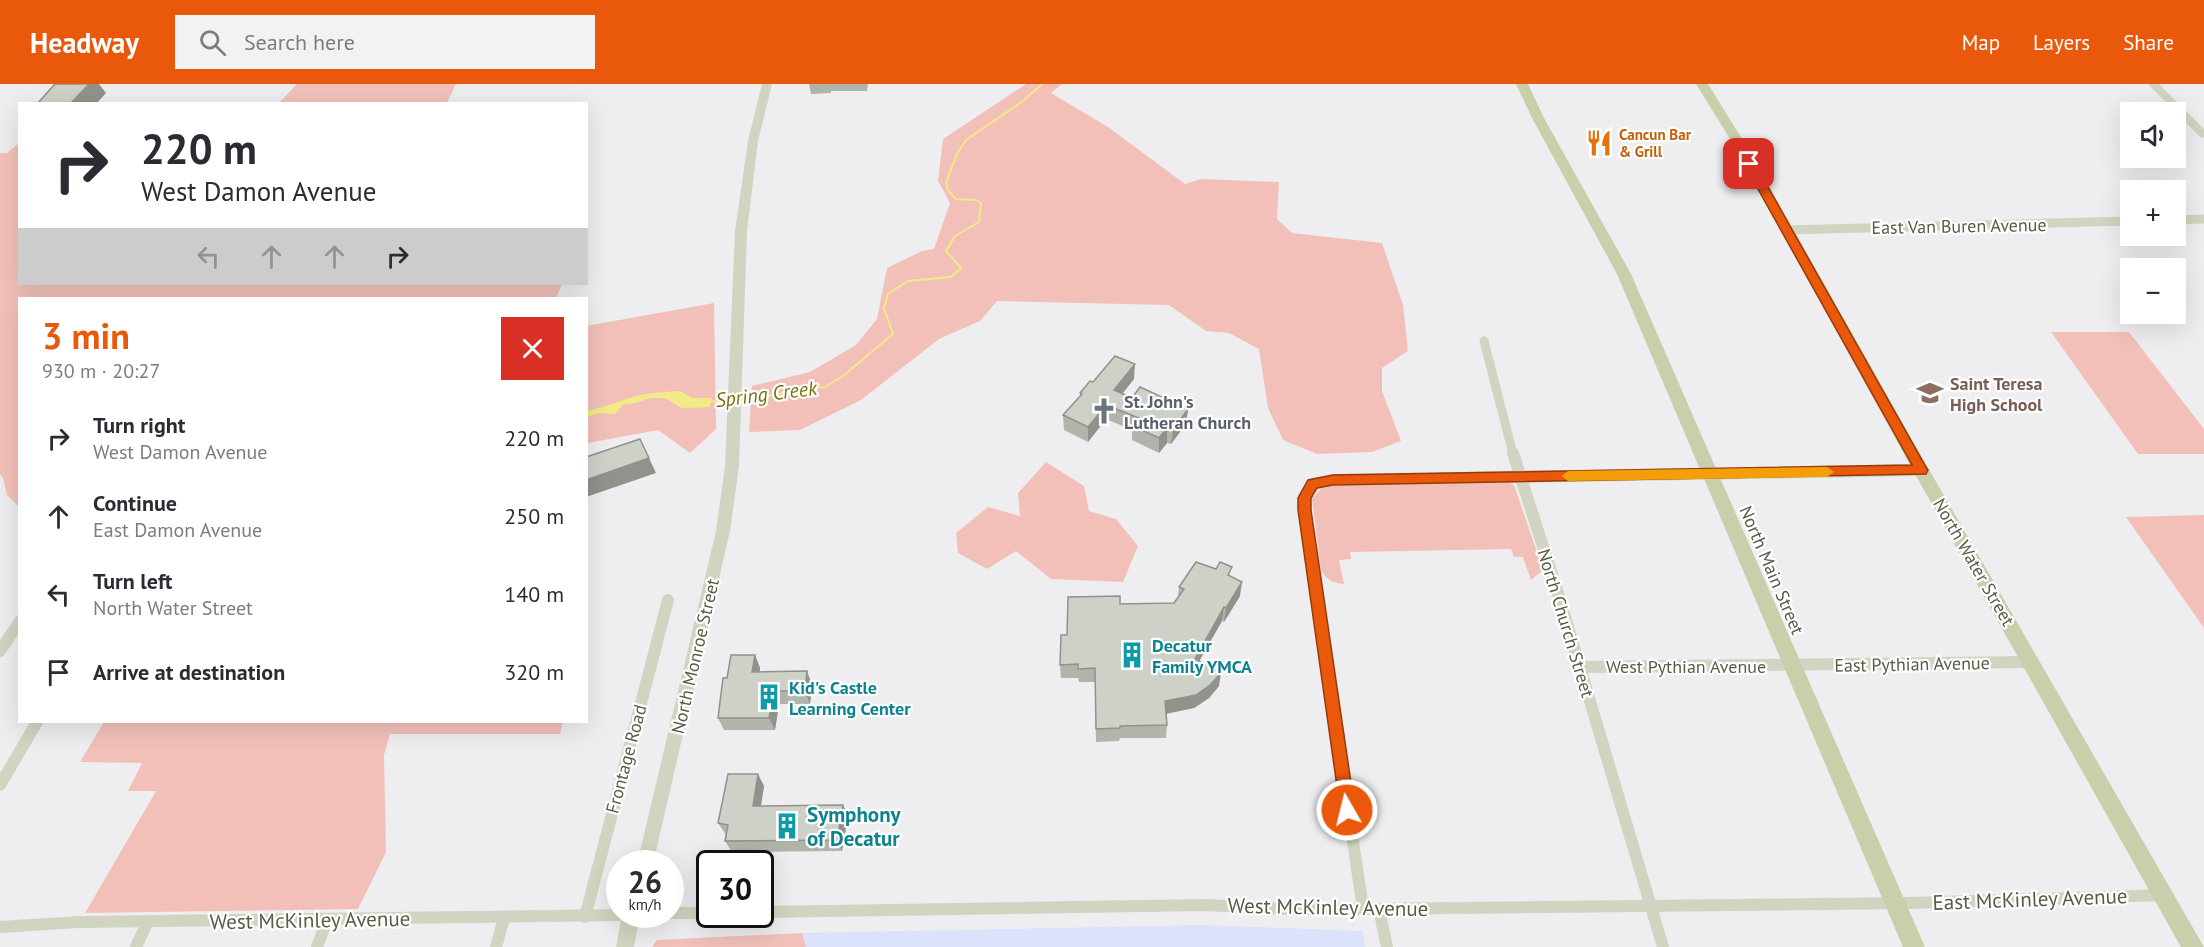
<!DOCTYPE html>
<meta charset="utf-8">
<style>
body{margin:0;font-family:"PT Sans",sans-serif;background:#f2f2f3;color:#2b2b33;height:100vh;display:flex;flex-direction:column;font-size:22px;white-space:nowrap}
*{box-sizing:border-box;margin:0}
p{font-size:20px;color:#7c7c81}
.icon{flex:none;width:33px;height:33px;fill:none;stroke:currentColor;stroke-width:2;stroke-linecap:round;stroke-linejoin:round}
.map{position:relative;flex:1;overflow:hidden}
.details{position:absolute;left:18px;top:213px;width:570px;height:426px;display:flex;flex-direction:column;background:#fff;border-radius:0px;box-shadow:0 6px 24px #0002}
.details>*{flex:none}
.banner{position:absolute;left:18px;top:18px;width:570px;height:183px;border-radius:0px;box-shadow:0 6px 24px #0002;background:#fff;color:#2b2b33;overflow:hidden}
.fabs{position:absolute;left:2120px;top:18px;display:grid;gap:12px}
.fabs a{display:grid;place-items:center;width:66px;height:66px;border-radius:0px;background:#fff;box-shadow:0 6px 24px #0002;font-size:30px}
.speed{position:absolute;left:606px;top:766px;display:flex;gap:12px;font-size:30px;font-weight:700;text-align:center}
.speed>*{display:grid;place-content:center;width:78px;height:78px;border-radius:50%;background:#fff;box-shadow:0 6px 24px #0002;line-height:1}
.speed small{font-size:15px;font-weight:400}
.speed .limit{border:3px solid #111;border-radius:9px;background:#fff;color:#111}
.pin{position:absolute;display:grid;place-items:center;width:51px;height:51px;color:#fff;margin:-26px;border-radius:12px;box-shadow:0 3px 9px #0006}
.me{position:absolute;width:66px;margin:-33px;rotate:352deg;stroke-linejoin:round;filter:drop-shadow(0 0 4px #0008)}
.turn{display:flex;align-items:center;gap:21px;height:126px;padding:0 24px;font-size:27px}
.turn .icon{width:78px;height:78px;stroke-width:2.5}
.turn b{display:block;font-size:42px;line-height:51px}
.lanes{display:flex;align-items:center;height:57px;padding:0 24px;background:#0003;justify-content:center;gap:30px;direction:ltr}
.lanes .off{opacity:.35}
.round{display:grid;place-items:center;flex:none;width:63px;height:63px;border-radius:0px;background:#f2f2f3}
.headline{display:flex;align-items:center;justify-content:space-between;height:102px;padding:0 24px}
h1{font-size:36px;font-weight:600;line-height:45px;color:#ea580c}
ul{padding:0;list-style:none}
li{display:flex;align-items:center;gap:18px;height:78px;padding:0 24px}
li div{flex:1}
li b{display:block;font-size:22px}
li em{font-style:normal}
header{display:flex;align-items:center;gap:36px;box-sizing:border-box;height:84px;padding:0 30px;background:#ea580c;color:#fff}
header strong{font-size:28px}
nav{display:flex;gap:33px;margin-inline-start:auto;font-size:21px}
.search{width:420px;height:54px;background:#f2f2f3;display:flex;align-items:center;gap:15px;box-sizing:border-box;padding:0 21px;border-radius:0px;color:#7c7c81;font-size:22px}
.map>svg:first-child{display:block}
</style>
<header>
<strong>Headway</strong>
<div class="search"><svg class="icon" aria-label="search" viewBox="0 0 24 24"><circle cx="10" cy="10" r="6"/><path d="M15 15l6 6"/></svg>Search here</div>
<nav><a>Map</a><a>Layers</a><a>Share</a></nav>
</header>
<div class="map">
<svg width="2204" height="863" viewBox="0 0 2204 863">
<rect width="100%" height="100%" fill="#eeeef1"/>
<path fill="#dce2fc" d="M1202,841L1363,847L1365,863H652L657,856L802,849Z"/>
<g fill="#f2c0b9">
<path d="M297,0H456L447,19H279Z"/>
<path d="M1026,0H1062L1051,9L1108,43L1185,100L1201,95L1279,98L1277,135L1292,149L1382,159L1403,221L1408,267L1382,284V307L1401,357L1372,368L1317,370L1283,356L1268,324L1259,265L1229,249L1206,247L1169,221L997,217L980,237L939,255L861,316L800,346L749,348L752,302L810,288L856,261L877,235L887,184L922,167L934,165L950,119L938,97L943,55Z"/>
<path d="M19,59L20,200H562L556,214H20L19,423L7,411L3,394L0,390V69H7Z"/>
<path d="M714,219L716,345L690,369L658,346L588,359L586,242Z"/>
<path d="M2051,248H2129L2204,345V370H2138Z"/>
<path d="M1046,378L1084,402L1089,427L1116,435L1138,462L1123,498L1051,495L1016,467L987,485L958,469L956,449L988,423L1020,432L1018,409Z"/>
<path d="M1508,398L1514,401L1543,486L1531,496L1523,473H1514L1511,465L1350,468L1351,475L1339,476L1344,500C1333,499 1326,496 1321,486L1312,414L1325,401Z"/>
<path d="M2204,431V544L2126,433Z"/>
<path d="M104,638H563L560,650H390L384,671L386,768L358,825L85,829L156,707H128L142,679L80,678Z"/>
<path d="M802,849L806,863H652L657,856Z"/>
</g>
<path fill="#f1eb83" d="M680,307L692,314H712L710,323L682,324L665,314H649L636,319L624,320L615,330L599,329L587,333V327C607,323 625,314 646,310C657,308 668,308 680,307Z"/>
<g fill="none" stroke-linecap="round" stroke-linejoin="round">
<g stroke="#f1eb83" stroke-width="2">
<path d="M738,316L825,303L843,292L893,250L884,224L888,210L908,197L951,193L961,184L946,167L955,152L979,138L981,119L976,116L956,115L948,106L946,99L957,70L966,56L1023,17L1042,0"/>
<path d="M708,318L731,316"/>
</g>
<g stroke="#d0d4c0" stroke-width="9">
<path d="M2175,136L2204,135"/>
<path d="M1787,146L2130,137"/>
<path d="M1484,257L1513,370"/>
</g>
<g stroke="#d0d4c0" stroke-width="12">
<path d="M1513,369L1557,506L1663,863"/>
<path d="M0,567L20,537"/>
<path d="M1580,583L2032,578"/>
<path d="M0,701L37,638"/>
<path d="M1363,825L1304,426V414L1313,400L1333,396L1921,386"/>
<path d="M1379,825L1387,863"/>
<path d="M760,828L1205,821L1288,825H1363L1911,819L2164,811"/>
<path d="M670,829H710"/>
<path d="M585,833L668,516"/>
<path d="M0,843L79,838L620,831"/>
<path d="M136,863L148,837"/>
<path d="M317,863L327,836"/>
<path d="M496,863L504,834"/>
</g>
<g fill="#d0d4c0" fill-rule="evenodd">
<path d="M762,0H772L758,57L747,147L739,382L730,447L653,780H637L716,447L725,382L735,147L748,57Z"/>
<path d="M2148,0H2159L2204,45V54L2200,53Z"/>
<path d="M622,831H640L634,863H616Z"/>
</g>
<g fill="#c7cfab" fill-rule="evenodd">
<path d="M1516,0H1528L1544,34L1631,190L1925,863H1903L1617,190L1532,34Z"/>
<path d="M1696,0H1708L1747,63L1927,382L2204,863H2181L1915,390L1735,63Z"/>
</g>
</g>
<g fill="#b0b4ab">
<path d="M809,0H868L867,7H831V9L811,10Z"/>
<path d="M1134,295L1122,310L1132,314L1188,325L1186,340L1171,360L1167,359L1159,369L1132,356V346L1106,335L1088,358L1064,346L1063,331L1080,313V309L1093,298Z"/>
<path d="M1231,493L1240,512L1224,538L1222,537L1199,577L1219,602L1209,614L1194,624L1166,630L1167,641L1166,654H1120L1119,657L1096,658L1095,598H1079L1078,594H1061L1060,581L1067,551L1120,520L1174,519L1178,513L1179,503Z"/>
<path d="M755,571L760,584V588L812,601L810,620H779L775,646H724L718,634L727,594Z"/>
<path d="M764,702L761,722L843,721L848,732L842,767L732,768L725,757L726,751L718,739Z"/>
</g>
<g fill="#90928b">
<path d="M89,0H99L106,9L96,20H70Z"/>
<path d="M1135,280L1134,295L1113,321L1114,306Z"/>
<path d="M1106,321V335L1088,358V343Z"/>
<path d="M1188,325L1186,340L1171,360L1173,346Z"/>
<path d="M1167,344V359L1159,369V354Z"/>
<path d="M649,374L656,389L586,413V396Z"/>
<path d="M1242,498L1240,512L1224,538L1226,524Z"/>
<path d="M1224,523L1222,537L1193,588L1195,575Z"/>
<path d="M755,571L760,584L758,601L752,588Z"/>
<path d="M807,587L812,601L810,620L805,607Z"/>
<path d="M1221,589L1219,602L1209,614L1194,624L1164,630L1165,617Z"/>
<path d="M774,607L779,620L775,646L769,634Z"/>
<path d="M758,690L764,702L759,734L753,722Z"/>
<path d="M843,721L848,732L842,767L837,756Z"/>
</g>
<g fill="#cdd1c7" stroke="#90928b" stroke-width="1.5">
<path d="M55,0H89L70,20H37Z"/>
<path d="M1115,272L1135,280L1114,306L1132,314L1140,303L1188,325L1173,346L1167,344L1159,354L1133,342L1139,334L1106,321L1088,343L1063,331L1082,310L1080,309L1090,297L1093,298Z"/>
<path d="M640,355L649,374L586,396V373Z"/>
<path d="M1196,478L1216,485L1220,478L1232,483L1228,491L1242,498L1226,524L1224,523L1195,575L1221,589L1210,601L1196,611L1165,617L1167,641L1120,642V644L1096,645L1095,584L1078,585V580L1060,581L1061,551H1067L1068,513L1120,512V520L1174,519L1184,505L1179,503Z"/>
<path d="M731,571H755L752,588L807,587L805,607H774L769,634H718L723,594H727Z"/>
<path d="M728,690H758L753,722L843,721L837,756L725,757L728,741L718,739Z"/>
</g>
<path fill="#ea580c" stroke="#983908" stroke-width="1.5" d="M1749,76L1755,80L1926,383L1928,386L1926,390L1333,401L1317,404L1311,414V426L1355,726L1353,731L1347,734L1341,731L1298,426V414L1308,396L1333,391L1912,381L1744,80Z"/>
<path fill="#f59e0b" d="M1827,383L1834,388L1827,393L1568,397L1562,392L1568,387Z"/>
<defs>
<g id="restaurant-bare" transform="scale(2.07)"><path d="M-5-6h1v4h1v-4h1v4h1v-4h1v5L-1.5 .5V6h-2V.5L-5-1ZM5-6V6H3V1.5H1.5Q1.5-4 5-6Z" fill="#e8710a" stroke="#fff" stroke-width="2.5" paint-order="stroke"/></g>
<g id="school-bare" transform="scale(2.07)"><path d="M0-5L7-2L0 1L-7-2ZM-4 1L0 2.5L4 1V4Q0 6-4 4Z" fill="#8d6e63" stroke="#fff" stroke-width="2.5" paint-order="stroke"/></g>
<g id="church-bare" transform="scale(2.07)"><path d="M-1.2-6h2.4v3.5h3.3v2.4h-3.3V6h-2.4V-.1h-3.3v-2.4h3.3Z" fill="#6b7280" stroke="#fff" stroke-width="2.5" paint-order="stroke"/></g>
<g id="building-bare" transform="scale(2.07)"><path d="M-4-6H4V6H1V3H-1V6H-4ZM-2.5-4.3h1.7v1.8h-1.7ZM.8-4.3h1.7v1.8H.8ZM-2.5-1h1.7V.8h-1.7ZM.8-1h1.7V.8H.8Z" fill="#0f9aa8" stroke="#fff" stroke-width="2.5" paint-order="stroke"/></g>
</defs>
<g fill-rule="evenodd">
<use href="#restaurant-bare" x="1599" y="59"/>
<use href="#school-bare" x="1930" y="309"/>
<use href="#church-bare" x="1104" y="327"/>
<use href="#building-bare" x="1132" y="571"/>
<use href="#building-bare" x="769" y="613"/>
<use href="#building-bare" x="787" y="742"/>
</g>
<g text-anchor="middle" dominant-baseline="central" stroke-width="4.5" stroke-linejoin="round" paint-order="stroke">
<g font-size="15" font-weight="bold" fill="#c56008" stroke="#fff" text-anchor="start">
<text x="1619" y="50">Cancun Bar<tspan x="1619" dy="17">&amp; Grill</tspan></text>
</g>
<g font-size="18" fill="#585c45" stroke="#fff">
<text transform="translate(1959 142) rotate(-1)">East Van Buren Avenue</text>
<text transform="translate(1974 478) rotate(60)">North Water Street</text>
<text transform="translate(1772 486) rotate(67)">North Main Street</text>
<text transform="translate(1566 539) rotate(73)">North Church Street</text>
<text transform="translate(695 572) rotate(-77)">North Monroe Street</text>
<text transform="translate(1912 580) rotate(-1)">East Pythian Avenue</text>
<text x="1686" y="582">West Pythian Avenue</text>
<text transform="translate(626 675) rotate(-75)">Frontage Road</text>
</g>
<g font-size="18" font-weight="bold" fill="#785e54" stroke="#fff" text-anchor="start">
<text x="1950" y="299">Saint Teresa<tspan x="1950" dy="21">High School</tspan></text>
</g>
<g font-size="18" font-weight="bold" fill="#5b616d" stroke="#fff" text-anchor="start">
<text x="1124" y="317">St. John's<tspan x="1124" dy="21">Lutheran Church</tspan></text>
</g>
<g font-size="18" font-weight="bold" fill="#0d838f" stroke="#fff" text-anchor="start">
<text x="1152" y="561">Decatur<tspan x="1152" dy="21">Family YMCA</tspan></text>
<text x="789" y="603">Kid's Castle<tspan x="789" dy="21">Learning Center</tspan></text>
</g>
<g font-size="20" font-style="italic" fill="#797208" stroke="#fff">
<text transform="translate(766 310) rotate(-7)">Spring Creek</text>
</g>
<g font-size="21" font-weight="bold" fill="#0d838f" stroke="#fff" text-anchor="start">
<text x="807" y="730">Symphony<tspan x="807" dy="24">of Decatur</tspan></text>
</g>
<g font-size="21" fill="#585c45" stroke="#fff">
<text transform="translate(2030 815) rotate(-2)">East McKinley Avenue</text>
<text transform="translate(1328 823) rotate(1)">West McKinley Avenue</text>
<text transform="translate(310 836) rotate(-1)">West McKinley Avenue</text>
</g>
</g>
</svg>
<div class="fabs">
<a><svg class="icon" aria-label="sound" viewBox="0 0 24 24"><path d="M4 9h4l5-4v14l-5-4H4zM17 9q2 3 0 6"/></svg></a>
<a>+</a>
<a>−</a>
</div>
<div class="speed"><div>26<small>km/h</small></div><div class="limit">30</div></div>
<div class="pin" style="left:1749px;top:80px;background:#d93025"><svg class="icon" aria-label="arrive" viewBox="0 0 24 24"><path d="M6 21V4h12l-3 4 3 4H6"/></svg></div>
<svg class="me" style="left:1347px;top:726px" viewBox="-20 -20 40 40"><circle r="17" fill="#ea580c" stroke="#fff" stroke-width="3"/><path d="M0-11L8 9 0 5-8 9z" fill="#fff"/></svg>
<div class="banner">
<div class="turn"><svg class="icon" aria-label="right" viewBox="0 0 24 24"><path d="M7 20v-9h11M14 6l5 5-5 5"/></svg><div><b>220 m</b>West Damon Avenue</div></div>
<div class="lanes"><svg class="icon off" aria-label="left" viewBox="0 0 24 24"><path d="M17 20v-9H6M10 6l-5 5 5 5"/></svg><svg class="icon off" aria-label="ahead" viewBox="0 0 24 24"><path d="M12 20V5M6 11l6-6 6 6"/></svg><svg class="icon off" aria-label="ahead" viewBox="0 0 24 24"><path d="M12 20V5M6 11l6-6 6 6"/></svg><svg class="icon" aria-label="right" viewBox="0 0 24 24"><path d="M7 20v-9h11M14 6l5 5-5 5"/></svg></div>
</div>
<section class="details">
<div class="headline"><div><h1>3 min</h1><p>930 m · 20:27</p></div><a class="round" style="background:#d93025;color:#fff"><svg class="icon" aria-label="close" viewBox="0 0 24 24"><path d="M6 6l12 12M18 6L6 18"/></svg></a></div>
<ul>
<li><svg class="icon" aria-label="right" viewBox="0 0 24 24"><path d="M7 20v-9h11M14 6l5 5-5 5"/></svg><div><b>Turn right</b><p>West Damon Avenue</p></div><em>220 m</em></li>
<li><svg class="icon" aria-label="ahead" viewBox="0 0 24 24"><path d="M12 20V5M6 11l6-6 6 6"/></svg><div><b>Continue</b><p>East Damon Avenue</p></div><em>250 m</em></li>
<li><svg class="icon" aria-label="left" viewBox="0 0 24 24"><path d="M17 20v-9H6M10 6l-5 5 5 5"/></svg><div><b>Turn left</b><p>North Water Street</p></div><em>140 m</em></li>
<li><svg class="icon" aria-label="arrive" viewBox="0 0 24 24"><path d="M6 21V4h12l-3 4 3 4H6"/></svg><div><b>Arrive at destination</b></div><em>320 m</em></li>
</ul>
</section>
</div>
